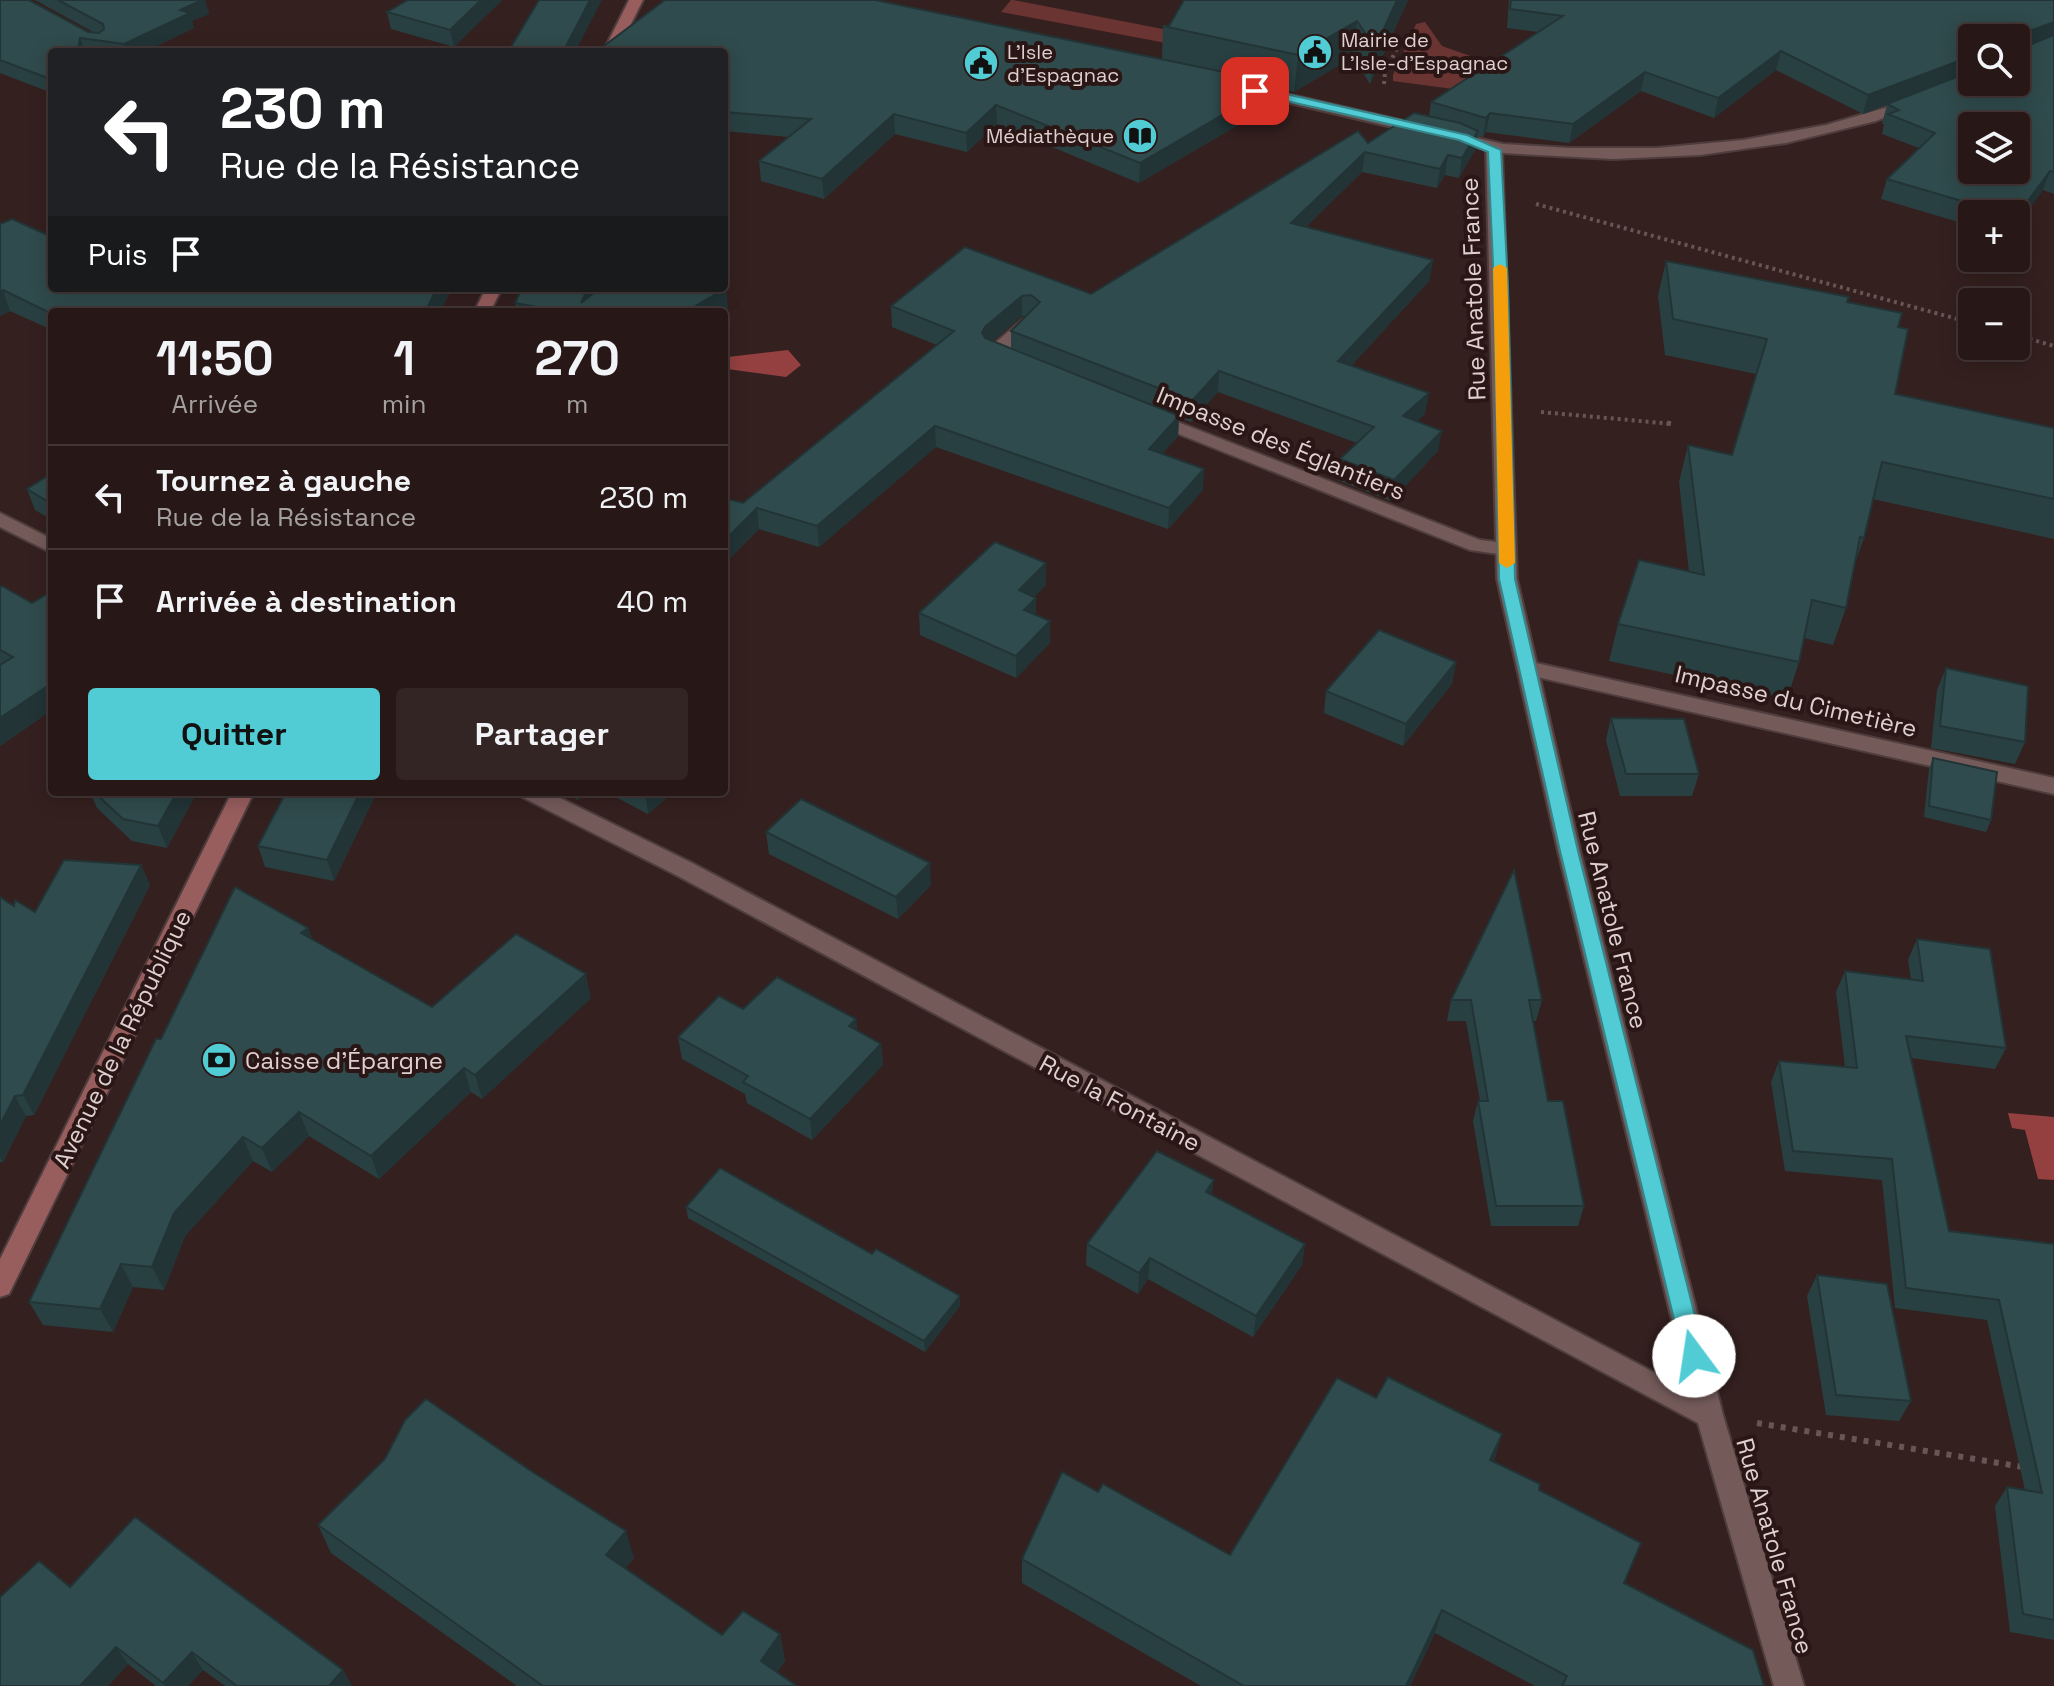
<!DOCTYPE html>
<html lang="fr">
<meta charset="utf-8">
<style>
body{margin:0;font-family:"Space Grotesk",sans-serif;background:#332524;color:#f1f3f6;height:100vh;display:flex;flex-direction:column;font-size:30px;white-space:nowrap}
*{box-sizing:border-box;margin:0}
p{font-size:26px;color:#a4a0a1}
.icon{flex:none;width:44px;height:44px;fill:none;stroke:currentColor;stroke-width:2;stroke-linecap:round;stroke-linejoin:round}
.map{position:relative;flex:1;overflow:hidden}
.sheet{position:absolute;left:48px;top:308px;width:680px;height:488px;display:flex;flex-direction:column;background:#271817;border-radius:8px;box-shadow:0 4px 20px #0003,0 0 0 2px #433736}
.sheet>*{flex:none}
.hud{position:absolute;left:48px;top:48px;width:680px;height:244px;border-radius:8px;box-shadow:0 4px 20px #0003,0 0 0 2px #433736;background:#202124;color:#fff;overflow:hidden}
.fabs{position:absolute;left:1958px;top:24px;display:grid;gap:16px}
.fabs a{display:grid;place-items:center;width:72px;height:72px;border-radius:8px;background:#271817;box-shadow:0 4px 20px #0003,0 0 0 2px #433736;font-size:40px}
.pin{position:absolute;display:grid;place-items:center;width:68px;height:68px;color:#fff;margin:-34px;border-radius:16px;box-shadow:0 4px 12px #0006}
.me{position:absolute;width:88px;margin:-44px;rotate:346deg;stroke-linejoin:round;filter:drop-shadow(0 0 6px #0008)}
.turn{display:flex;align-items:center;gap:28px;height:168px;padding:0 40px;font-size:36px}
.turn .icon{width:104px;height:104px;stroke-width:2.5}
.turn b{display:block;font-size:56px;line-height:68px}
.then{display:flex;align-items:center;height:76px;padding:0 40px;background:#0003;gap:16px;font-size:30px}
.eta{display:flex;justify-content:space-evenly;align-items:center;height:136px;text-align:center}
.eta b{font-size:48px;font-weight:800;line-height:56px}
.cta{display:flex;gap:16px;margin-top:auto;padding:16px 40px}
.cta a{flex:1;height:92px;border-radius:8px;background:#51ccd5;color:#111;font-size:32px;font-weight:800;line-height:92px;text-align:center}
.cta a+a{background:#332524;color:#f1f3f6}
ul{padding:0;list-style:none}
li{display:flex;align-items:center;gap:24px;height:104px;padding:0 40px;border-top:2px solid #433736}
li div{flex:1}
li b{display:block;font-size:30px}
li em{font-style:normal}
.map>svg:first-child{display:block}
</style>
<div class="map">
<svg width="2054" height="1686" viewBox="0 0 2054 1686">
<rect width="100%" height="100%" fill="#34201f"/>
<g fill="#6a3433">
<path d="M1011,0H1013L1173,31L1166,43L1001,12Z"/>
<path d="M1425,22L1442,46L1490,63L1453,89L1393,81V75L1416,24Z"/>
</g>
<g fill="#954040">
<path d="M788,350L801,365L786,377L727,369L728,357Z"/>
<path d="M2008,1113L2054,1117V1180L2038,1179L2025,1130L2012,1128Z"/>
</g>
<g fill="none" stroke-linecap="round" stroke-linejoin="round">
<g stroke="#4e3d3c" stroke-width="4">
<g id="service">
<path d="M1029,318L1037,323L1006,352L1018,359L1015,363C1006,365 991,361 985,353L988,349L1023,319Z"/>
<path d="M1152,412L1480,540L1506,543L1516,549L1506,555L1470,550L1146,421L1143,417Z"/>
<path d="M1527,661L2054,778V794L1520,673L1517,668L1520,663Z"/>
</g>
</g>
<g stroke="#4e3d3c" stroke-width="4">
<g id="minor">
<path d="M1494,145L1502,150L1517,579L1580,851L1723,1415L1804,1686H1774L1698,1423L676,875L522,797L519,792H548L692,863L1689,1391L1558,851L1497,579L1486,150Z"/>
<path d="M0,513L52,539V553L0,527Z"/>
</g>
</g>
<g stroke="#4e3d3c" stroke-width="4">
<path id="tertiary" d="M1248,85L1503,144L1570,148H1657L1743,140L1826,125L1912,100L1919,104L1876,121L1786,143L1700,155L1613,159L1503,153L1243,92L1241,89Z"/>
</g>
<g stroke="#4e3d3c" stroke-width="4">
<g id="secondary">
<path d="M629,0H643L617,52H603Z"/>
<path d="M486,288H502L490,312H474Z"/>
<path d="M232,792H254L9,1294L0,1297V1259Z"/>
</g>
</g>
<g stroke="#685655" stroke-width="4" stroke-dasharray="3 4" stroke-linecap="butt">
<path d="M1384,84L1385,73L1397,48"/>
<path d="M1536,204L1972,323"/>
<path d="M2016,335L2054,346"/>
<path d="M1541,412L1673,424"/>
</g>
<path stroke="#685655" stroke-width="5" stroke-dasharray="4 6" stroke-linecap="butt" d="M1667,423L1673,424"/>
<path stroke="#685655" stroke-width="6" stroke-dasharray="5 7" stroke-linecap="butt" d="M1757,1423L2023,1467"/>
<use href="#service" fill="#745b5a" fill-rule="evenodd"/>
<use href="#minor" fill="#745b5a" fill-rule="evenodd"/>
<use href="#tertiary" fill="#745b5a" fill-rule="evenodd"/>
<use href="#secondary" fill="#985e5e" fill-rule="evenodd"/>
</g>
<g fill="#294042" fill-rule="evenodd">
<path d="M0,0L88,32L95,33L35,0H205L209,14L192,21L194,28L144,52H52V93L0,73Z"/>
<path d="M502,0L454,47L391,29L387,12Z"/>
<path d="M1408,0L1370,84L1353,57L1294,92L1277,88L1276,103L1139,183L997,124L967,152L895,134L824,199L761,181L759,161L789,137L724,131V52L1162,59L1163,26Z"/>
<path d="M1509,0H2054V194L2043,190L2016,227V214H1972V226L1881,199L1887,179L1919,148L1882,134L1884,125L1882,123L1887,105L1863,114L1776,70L1714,118L1641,91L1569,143L1486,132L1483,137L1478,136L1475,150L1459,178L1445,175L1437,188L1362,172L1306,227L1430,280L1351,366L1425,414L1417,421L1438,451L1391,501L1337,480L1340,459L1357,443L1218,392L1191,422L1179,417L1178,436L1162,454L1203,490L1168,529L936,447L819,547L759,529L724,564V498L743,503L937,345L892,327L891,306L965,247L1091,294L1368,143L1429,117L1431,102L1538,32L1507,28ZM1972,38L2016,82H1972ZM1022,316H1027L1011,331V349L993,341Z"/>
<path d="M0,224L52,288H452L440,312H52V330L10,311L0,316Z"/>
<path d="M1666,261L1847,302L1898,327L1895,394L2054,428V539L1873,499L1864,538L1854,566L1846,608L1833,645L1804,638L1799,662L1787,699L1609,661L1618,624L1689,572L1679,482L1688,445L1732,455L1756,374L1665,355L1658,296Z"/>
<path d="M515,303L728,308L722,312H517Z"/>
<path d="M52,473V520L35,510L27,489Z"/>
<path d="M1046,585L1034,597L1036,598V615L1050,643L1016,678L920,635L919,613Z"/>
<path d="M0,587L32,603L52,710L0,746Z"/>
<path d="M1456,662L1452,684L1403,746L1324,713L1326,691Z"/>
<path d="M1946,668L2025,742L2015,764L1931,748L1937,690Z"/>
<path d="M1611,718L1699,774L1692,796H1620L1606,740Z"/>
<path d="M1933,758L1991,820L1986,832L1924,817L1929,769Z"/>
<path d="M90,792H197L167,848L132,841L97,808Z"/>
<path d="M377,792L334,881L265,867L258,846Z"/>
<path d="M563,792H586L578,800Z"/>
<path d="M606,792H673L648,814Z"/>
<path d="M766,832L931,885L898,919L769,854Z"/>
<path d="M141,865L150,885L34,1115L26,1116L3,1162H0V897L14,906L35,912Z"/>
<path d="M308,928L312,939L432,1007L591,998L482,1099L471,1092L379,1179L309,1136L272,1172L253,1161L185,1236L164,1290L133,1287L113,1332L43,1325L29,1302L161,1039Z"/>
<path d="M1917,939L2006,1048L1995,1069L1911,1058L1949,1231L2054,1244V1640L2010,1632L1995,1506L2007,1487L2025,1490L1987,1320L1895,1308L1882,1180L1785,1171L1771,1082L1779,1061L1845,1067L1836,992L1845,971L1911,980L1908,960Z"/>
<path d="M1451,1000H1542L1536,1021H1533L1548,1101L1584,1206L1578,1226H1491L1473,1121L1478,1101H1480L1466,1021H1447Z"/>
<path d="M743,1009L856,1019L857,1030L881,1044L883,1065L812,1140L747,1103L745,1094L682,1059L678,1037Z"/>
<path d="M1212,1195L1305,1244L1302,1265L1253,1337L1148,1279L1138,1294L1086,1265L1087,1244Z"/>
<path d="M686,1207L872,1254L960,1296V1306L925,1352L688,1218Z"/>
<path d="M1817,1275L1911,1401L1899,1421L1826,1415L1807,1296Z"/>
<path d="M1376,1398L1502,1434L1493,1462L1539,1490L1624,1583L1764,1686H1535L1435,1633L1410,1686H1201L1022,1583V1559L1098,1492L1230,1555Z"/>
<path d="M318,1525L634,1558L625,1568L722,1635L780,1634L785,1661L777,1672L797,1686H517L331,1553Z"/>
<path d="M70,1587L343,1670L352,1686H225L203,1670L188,1686H156L128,1664L108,1686H0Z"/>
</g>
<g fill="#223436">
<path d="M202,0H205L209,14L192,21L194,28L144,52H126L124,44L180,10Z"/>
<path d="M481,0H502L454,47L450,30Z"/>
<path d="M590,0H602L575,52H563Z"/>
<path d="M1397,0H1408L1370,84L1375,48Z"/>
<path d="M1357,21L1353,57L1294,92L1298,55Z"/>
<path d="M2054,22V38L2016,52L2021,34Z"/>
<path d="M80,38L85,52H78Z"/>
<path d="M1781,51L1776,70L1714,118L1718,98Z"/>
<path d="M1972,56L1971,73L1863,114L1868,95Z"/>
<path d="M1645,72L1641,91L1569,143L1573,124Z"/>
<path d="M1277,83L1276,103L1139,183L1140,163Z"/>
<path d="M996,105L997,124L967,152L966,133Z"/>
<path d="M1490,113L1486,132L1483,137L1486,118Z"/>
<path d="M894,114L895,134L824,199L822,179Z"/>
<path d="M1478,131L1475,150L1459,178L1462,158Z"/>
<path d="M1365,152L1362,172L1289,243L1291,223Z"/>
<path d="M1448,155L1445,175L1437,188L1440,169Z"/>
<path d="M2050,171L2043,190L2016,227V217Z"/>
<path d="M1433,260L1430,280L1336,382L1338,361Z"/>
<path d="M437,288H452L440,312H425Z"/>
<path d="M588,288H600L581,303Z"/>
<path d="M726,288L728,308L722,312H685Z"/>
<path d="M3,290L10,311L0,316V292Z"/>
<path d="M1022,296V316L986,347L982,333L985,327Z"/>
<path d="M1219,371L1218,392L1191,422L1192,401Z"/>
<path d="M1429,393L1425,414L1400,437L1403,416Z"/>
<path d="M1179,416L1178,436L1148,470L1149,449Z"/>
<path d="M935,426L936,447L819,547L817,526Z"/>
<path d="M1442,431L1438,451L1391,501L1394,480Z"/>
<path d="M1204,469L1203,490L1168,529L1169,508Z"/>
<path d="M757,508L759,529L724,564V541Z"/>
<path d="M1046,563V585L1019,612V590Z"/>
<path d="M1036,598V620L1024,610Z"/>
<path d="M1050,621V643L1016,678V656Z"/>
<path d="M1456,662L1452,684L1403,746L1406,724Z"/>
<path d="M52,683V710L0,746V718Z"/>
<path d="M177,792H197L167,848L158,826Z"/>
<path d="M360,792H377L334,881L327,860Z"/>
<path d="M576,792H586L578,800Z"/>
<path d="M645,792H673L648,814Z"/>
<path d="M930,863L931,885L898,919L896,897Z"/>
<path d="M141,865L150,885L34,1115L23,1095Z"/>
<path d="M308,928L316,952L301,933Z"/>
<path d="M586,974L591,998L482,1099L475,1075Z"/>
<path d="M856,1019L858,1041L849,1026Z"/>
<path d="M881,1044L883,1065L812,1140L810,1119Z"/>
<path d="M464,1068L471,1092L379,1179L371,1156Z"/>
<path d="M15,1096L26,1116L3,1162L0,1157V1125Z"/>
<path d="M299,1112L309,1136L272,1172L262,1148Z"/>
<path d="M243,1137L253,1161L185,1236L164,1290L152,1267L174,1213Z"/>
<path d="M1214,1180L1211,1201L1206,1192Z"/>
<path d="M1305,1244L1302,1265L1253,1337L1256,1316Z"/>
<path d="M1150,1258L1148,1279L1138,1294L1139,1273Z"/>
<path d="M121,1264L133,1287L113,1332L100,1309Z"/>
<path d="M960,1296V1306L925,1352L924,1341Z"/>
<path d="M1502,1434L1495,1459L1482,1484L1490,1460Z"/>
<path d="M626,1531L634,1558L614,1582L606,1555Z"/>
<path d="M1442,1610L1435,1633L1410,1686H1406Z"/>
<path d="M780,1634L785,1661L767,1686L761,1661Z"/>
<path d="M116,1647L128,1664L108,1686H80Z"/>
<path d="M192,1652L203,1670L188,1686H165L163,1683Z"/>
<path d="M343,1670L352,1686H329Z"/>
</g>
<g fill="#304b4d" stroke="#223436" stroke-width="2" fill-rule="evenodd">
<path d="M0,0H29L88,32L99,33L104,29L103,24L58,0H202L180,10L190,13L124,44L80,38L78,52H52V78L50,79L0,60Z"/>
<path d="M408,0H481L450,30L387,12Z"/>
<path d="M539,0H590L563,52H508Z"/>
<path d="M665,0H875L1277,83L1140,163L996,105L966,133L894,114L822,179L759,161L811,119L724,112V52H596Z"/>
<path d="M1184,0H1397L1375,48L1357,21L1298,55L1163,26H1169Z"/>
<path d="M1511,0H2054V22L2021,34L2022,48L2054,35V172L2050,171L2016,217V214H2006L1887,179L1935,133L1888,114L1899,110L1887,104L1972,71V82H2016V38H1972V56L1868,95L1781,51L1718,98L1645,72L1573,124L1490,113L1486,118L1431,102L1563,16L1510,9ZM1972,126H2016V170H1972Z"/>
<path d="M1414,113L1460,123L1478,131L1462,158L1448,155L1440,169L1365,152L1291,223L1433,260L1338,361L1429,393L1403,416L1442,431L1394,480L1340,459L1374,427L1219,371L1192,401L1011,331L1040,302L1031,295L1022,296L985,327L982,333L985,338L1179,416L1149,449L1204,469L1169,508L935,426L817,526L757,508L724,541V498L743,503L954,331L891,306L965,247L1091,294L1358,131L1368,143Z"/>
<path d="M12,219L52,237V288H437L425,312H52V314L3,290L0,292V224Z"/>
<path d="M1666,261L1849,297L1847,302L1902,313L1898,327L1908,329L1895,394L2054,428V499L1882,462L1864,538L1860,537L1846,608L1812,600L1799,662L1618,624L1639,560L1704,575L1688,445L1732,455L1767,339L1673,319Z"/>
<path d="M522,288H588L581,303L600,288H726L685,312H563L515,303Z"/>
<path d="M52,473V504L27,489Z"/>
<path d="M995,542L1046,563L1019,590L1036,598L1024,610L1050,621L1016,656L919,613Z"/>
<path d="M2,586L32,603L52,591V683L0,718V665L13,657L0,650V587Z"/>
<path d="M1379,630L1456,662L1406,724L1326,691Z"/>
<path d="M1946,668L2028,686L2025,742L1940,726Z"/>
<path d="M1611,718L1684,719L1699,774H1626Z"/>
<path d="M1933,758L1997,772L1991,820L1929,806Z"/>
<path d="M94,792H177L158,826L123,819Z"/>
<path d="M286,792H360L327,860L258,846Z"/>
<path d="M801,799L930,863L896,897L766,832Z"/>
<path d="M64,860L141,865L23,1095L15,1096L0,1125V897L14,906L15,900L35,912Z"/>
<path d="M1514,870L1542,1000H1529L1548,1101H1563L1584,1206H1496L1478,1101H1488L1471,1000H1451Z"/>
<path d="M235,887L308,928L301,933L432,1007L516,934L586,974L475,1075L464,1068L371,1156L299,1112L262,1148L243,1137L174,1213L152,1267L121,1264L100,1309L29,1302L156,1039H161Z"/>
<path d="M1917,939L1990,949L2006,1048L1906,1036L1949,1231L2054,1244V1620L2023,1614L2007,1487L2042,1493L1999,1300L1906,1288L1892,1159L1793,1151L1779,1061L1857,1068L1845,971L1923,981Z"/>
<path d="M777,977L856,1019L849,1026L881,1044L810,1119L743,1082L748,1076L678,1037L719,996L743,1009Z"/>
<path d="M1157,1151L1214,1180L1206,1192L1305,1244L1256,1316L1150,1258L1139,1273L1087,1244Z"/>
<path d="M720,1168L872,1254L876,1249L960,1296L924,1341L686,1207Z"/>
<path d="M1817,1275L1887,1284L1911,1401L1836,1395Z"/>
<path d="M1388,1377L1502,1434L1490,1460L1540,1484L1539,1490L1641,1543L1624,1583L1753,1650L1764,1686H1562L1567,1676L1442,1610L1406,1686H1244L1022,1559L1062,1472L1098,1492L1103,1484L1230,1555L1337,1378L1376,1398Z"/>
<path d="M426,1399L531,1471L626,1531L606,1555L722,1635L743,1611L780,1634L761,1661L797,1686H543L318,1525L385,1459L405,1420Z"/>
<path d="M135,1517L343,1670L329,1686H237L192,1652L163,1683L116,1647L80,1686H0V1597L39,1561L70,1587Z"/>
</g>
<path fill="#51ccd5" stroke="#35858a" stroke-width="2" d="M1255,87L1467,135L1501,150L1508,286L1515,579L1578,851L1705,1356L1702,1363L1694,1366L1686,1363L1683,1356L1560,851L1499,579L1494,286L1488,152L1459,140L1251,93L1249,91Z"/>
<path fill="#f59e0b" d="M1500,264L1507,268L1515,563L1507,568L1499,563L1493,268Z"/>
<defs>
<g id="civic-disc" transform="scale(1.8)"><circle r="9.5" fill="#51ccd5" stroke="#2a1615"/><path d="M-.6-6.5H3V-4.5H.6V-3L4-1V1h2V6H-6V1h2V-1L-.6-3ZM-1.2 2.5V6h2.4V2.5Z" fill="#111"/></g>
<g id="library-disc" transform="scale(1.8)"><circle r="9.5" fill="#51ccd5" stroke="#2a1615"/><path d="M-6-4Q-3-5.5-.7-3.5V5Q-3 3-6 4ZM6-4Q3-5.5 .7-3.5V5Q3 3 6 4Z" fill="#111"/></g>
<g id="bank-disc" transform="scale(1.8)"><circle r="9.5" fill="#51ccd5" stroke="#2a1615"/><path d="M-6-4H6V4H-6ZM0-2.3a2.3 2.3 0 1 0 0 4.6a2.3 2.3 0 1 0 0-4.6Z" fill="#111"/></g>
</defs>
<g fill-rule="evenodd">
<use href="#civic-disc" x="1315" y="52"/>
<use href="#civic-disc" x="981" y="63"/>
<use href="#library-disc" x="1140" y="136"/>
<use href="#bank-disc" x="219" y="1060"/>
</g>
<g text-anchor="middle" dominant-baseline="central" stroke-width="8" stroke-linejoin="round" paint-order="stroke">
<g font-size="20" fill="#ded0cf" stroke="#2a1615" text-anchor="start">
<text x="1341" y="40">Mairie de<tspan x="1341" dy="23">L'Isle-d'Espagnac</tspan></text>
<text x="1007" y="52">L'Isle<tspan x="1007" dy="23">d'Espagnac</tspan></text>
<text x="1114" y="136" text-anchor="end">Médiathèque</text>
</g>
<g font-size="24" fill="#ded0cf" stroke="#2a1615">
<text transform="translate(1473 289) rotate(-92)">Rue Anatole France</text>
<text transform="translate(1281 443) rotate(22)">Impasse des Églantiers</text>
<text transform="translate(1796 701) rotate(13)">Impasse du Cimetière</text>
<text transform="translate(1613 920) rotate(76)">Rue Anatole France</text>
<text transform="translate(122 1039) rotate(-64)">Avenue de la République</text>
<text transform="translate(1120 1103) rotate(28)">Rue la Fontaine</text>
<text transform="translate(1775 1546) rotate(74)">Rue Anatole France</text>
</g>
<g font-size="24" fill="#ded0cf" stroke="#2a1615" text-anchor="start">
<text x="245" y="1060">Caisse d'Épargne</text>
</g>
</g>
</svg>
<div class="fabs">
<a><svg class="icon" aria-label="search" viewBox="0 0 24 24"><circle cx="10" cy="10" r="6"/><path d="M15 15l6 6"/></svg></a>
<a><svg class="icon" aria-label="layers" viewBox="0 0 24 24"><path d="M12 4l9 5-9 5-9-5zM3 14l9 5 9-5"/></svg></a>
<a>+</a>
<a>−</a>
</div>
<div class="pin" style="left:1255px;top:91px;background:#d93025"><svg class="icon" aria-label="arrive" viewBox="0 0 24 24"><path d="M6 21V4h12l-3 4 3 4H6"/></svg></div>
<svg class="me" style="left:1694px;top:1356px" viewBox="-20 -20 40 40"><circle r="19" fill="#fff"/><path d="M0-13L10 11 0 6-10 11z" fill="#51ccd5"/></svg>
<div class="hud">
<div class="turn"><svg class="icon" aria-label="left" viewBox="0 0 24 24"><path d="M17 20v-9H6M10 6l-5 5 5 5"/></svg><div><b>230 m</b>Rue de la Résistance</div></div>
<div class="then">Puis<svg class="icon" aria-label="arrive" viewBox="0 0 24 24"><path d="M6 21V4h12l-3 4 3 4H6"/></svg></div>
</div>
<section class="sheet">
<div class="eta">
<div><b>11:50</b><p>Arrivée</p></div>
<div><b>1</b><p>min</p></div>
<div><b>270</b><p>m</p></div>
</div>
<ul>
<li><svg class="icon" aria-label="left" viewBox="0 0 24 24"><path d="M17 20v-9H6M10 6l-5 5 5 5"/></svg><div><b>Tournez à gauche</b><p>Rue de la Résistance</p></div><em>230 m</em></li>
<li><svg class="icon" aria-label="arrive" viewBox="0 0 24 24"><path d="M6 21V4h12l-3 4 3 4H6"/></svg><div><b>Arrivée à destination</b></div><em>40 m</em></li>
</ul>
<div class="cta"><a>Quitter</a><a>Partager</a></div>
</section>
</div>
